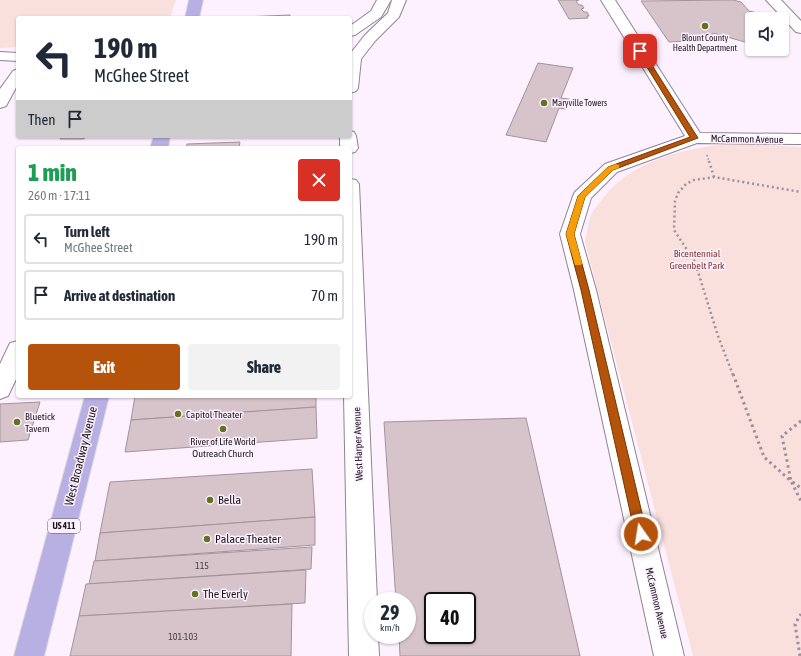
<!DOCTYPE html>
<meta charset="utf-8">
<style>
body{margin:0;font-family:"Asap Condensed",sans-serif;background:#f2f2f3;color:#1f2937;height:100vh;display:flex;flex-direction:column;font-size:15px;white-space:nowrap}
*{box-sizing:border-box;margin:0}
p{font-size:13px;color:#747a83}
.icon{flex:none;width:22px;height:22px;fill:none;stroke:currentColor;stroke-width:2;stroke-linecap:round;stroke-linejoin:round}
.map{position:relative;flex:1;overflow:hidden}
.sheet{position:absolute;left:16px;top:146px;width:336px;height:252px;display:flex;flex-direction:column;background:#fff;border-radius:4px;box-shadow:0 1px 3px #0004}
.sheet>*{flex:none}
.hud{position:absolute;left:16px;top:16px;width:336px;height:122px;border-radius:4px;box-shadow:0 1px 3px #0004;background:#fff;color:#1f2937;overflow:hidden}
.controls{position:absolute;left:745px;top:12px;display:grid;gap:8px}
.controls a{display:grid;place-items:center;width:44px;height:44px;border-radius:4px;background:#fff;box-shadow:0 1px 3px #0004;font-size:20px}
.speed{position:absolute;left:364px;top:592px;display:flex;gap:8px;font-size:20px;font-weight:700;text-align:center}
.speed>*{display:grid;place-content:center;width:52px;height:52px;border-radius:50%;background:#fff;box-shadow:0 1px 3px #0004;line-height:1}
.speed small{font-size:10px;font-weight:400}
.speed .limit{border:2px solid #111;border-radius:6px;background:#fff;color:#111}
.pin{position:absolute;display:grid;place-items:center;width:34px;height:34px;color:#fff;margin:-17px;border-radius:8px;box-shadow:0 2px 6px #0006}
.me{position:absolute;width:44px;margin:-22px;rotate:347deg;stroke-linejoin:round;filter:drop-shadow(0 0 3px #0008)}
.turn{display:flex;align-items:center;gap:14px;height:84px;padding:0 12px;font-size:18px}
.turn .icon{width:52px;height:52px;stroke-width:2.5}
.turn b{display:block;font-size:28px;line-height:34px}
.then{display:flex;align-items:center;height:38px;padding:0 12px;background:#0003;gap:8px;font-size:15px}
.round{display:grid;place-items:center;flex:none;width:42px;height:42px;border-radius:4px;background:#f2f2f3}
.summary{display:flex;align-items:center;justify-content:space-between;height:68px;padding:0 12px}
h1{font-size:24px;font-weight:800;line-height:30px;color:#1e9e55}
.cta{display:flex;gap:8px;margin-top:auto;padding:8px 12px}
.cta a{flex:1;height:46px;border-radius:4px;background:#b45309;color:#fff;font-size:16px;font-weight:800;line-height:46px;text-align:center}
.cta a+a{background:#f2f2f3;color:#1f2937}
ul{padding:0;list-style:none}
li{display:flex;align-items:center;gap:12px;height:50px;margin:0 8px 6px;padding:0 4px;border:2px solid #e0e1e3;border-radius:4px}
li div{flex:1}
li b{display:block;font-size:15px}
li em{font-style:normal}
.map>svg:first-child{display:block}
</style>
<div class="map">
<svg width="801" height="656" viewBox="0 0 801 656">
<rect width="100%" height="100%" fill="#fdf0ff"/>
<g fill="#f9e0dd">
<path d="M0,0H176L170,18H18V47L0,48Z"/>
<path d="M733,143L801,147V656H693L585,242C587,233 588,223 591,215C593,210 597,206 600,202C629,160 686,148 733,143Z"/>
</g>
<g fill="#d7c4cb" stroke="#a49299" fill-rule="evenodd">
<path d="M558,0H579L576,1L579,5H582L584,8L581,9L584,12H587L589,16H587L588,18L569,19Z"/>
<path d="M733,0L741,2L749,11L757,13L763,19H752V44L713,33L708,40L669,42L641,1Z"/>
<path d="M290,15V18H244V17Z"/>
<path d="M538,63L573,68L561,98L569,99L566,109L559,108L546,142L506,135Z"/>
<path d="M62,136H86L84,139H60Z"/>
<path d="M240,142L239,148H186L187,144Z"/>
<path d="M135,396H316V407L131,420Z"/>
<path d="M40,402L28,440L0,442V404Z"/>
<path d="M316,407L317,438L125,452L131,420Z"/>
<path d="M526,418L580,656H400L399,635H407V601H396L384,422ZM433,601H467V635H433Z"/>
<path d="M312,469L315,517L100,533L110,482Z"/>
<path d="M315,517V545L95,561L100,533Z"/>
<path d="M312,547L311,569L89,584L94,561Z"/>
<path d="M306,570L305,603L79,616L86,584Z"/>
<path d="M292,604L291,656H70L79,616Z"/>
</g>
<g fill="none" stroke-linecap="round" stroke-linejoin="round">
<g stroke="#8f8491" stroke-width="2">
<g id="minor">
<path d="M377,0H391L381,17L355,35L350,36V26L371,11Z"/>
<path d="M392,0H406L399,17L375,41L361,59L358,88L356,91L350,93V54L365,35L388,13Z"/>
<path d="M601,0H615L700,133L801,134V144L697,143L617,172L591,198L580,234L596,290L684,656H654L574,290L560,234L573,196L575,192L605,164L685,136Z"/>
<path d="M766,0H781L801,21V33L796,32Z"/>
<path d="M0,52L18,53V61L0,60Z"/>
<path d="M18,69V84L6,106L0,108V89L13,71Z"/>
<path d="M350,131L354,132L356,136L358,148L355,152L350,153V148H340V136H350Z"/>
<path d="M350,179L356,180L359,184L377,601H373V635H378L379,656H349L344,396H350Z"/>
<path d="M18,341V375L8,396L0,399V364L10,343Z"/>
</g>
</g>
<g stroke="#dbdadb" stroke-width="2">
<g id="major">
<path d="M189,0H203L199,18H185Z"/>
<path d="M154,136H170L168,148H150Z"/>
<path d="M85,396H109L44,656H14Z"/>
</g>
</g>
<path stroke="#9b919c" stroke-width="1.5" stroke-dasharray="1.5 2" stroke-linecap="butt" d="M707,155L709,162"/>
<g stroke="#9b919c" stroke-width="2.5" stroke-dasharray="2 3" stroke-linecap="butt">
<path d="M709,161L714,177"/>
<path d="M733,375L718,336L695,262L674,230L675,201L678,193L686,184L694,180L714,177L801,192"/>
</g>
<g stroke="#9b919c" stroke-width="3" stroke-dasharray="2.5 3.5" stroke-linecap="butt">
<path d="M733,374L764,457L791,481L801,501"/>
<path d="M801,421L782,436L791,481L801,488"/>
<path d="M800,656L795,624L801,614"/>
</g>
<use href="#minor" fill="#fff" fill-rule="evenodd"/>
<use href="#major" fill="#b8afe3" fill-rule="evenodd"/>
</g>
<path fill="#b45309" stroke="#753606" d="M638,50L643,51L698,138L613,170L585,197L574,234L589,290L647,534L645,537L641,539L637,537L635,534L581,290L566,234L578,196L608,167L690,137L637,51Z"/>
<path fill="#f59e0b" d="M616,164L619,165V168L613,170L585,197L574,234L582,263L581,265H575L566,234L578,196L608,167Z"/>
<g fill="#617321" stroke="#fdf0ff" stroke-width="1.5">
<circle cx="705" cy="26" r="4"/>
<circle cx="544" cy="103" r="4"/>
<circle cx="178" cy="414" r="4"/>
<circle cx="17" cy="422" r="4"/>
<circle cx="223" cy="429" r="4"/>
<circle cx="210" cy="500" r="4"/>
<circle cx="207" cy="539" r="4"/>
<circle cx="195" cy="594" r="4"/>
</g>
<g text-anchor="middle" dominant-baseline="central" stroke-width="3" stroke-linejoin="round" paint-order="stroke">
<g font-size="9" fill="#1b171c" stroke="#fdf0ff">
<text x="705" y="38">Blount County<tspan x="705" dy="10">Health Department</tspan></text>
<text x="552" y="103" text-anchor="start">Maryville Towers</text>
</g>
<rect fill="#fdf0ff" stroke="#5f5860" stroke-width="1" x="48" y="519" width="32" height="14" rx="3"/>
<g font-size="9" font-weight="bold" fill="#1b171c">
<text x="64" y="526">US 411</text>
</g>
<g font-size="10" fill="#1b171c" stroke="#fdf0ff">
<text transform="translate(747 139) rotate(1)">McCammon Avenue</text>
<text transform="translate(358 444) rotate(-92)">West Harper Avenue</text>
<text transform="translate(657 603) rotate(77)">McCammon Avenue</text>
</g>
<g font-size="10" fill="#803530" stroke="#fdf0ff">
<text x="697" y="253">Bicentennial<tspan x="697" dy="12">Greenbelt Park</tspan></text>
</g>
<g font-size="10" fill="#1b171c" stroke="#fdf0ff" text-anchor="start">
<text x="186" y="414">Capitol Theater</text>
<text x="25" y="416">Bluetick<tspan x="25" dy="12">Tavern</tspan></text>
<text x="223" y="441" text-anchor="middle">River of Life World<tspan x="223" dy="12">Outreach Church</tspan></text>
</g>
<g font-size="10" fill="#4a4248">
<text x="202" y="565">115</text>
<text x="183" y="636">101-103</text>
</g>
<g font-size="12" fill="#1b171c" stroke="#fdf0ff">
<text transform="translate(81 456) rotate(-76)">West Broadway Avenue</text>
</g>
<g font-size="12" fill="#1b171c" stroke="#fdf0ff" text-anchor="start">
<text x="218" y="500">Bella</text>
<text x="215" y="539">Palace Theater</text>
<text x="203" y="594">The Everly</text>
</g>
</g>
</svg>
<div class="controls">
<a><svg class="icon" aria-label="sound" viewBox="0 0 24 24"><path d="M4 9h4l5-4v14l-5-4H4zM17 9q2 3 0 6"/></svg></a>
</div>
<div class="speed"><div>29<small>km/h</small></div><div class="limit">40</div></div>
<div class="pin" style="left:640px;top:51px;background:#d93025"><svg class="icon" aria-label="arrive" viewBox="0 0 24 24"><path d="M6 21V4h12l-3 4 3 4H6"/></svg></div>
<svg class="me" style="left:641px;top:534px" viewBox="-20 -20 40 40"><circle r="17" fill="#b45309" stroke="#fff" stroke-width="3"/><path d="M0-11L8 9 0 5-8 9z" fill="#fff"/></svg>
<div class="hud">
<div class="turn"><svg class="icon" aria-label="left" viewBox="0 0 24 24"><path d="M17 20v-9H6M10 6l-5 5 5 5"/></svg><div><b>190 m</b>McGhee Street</div></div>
<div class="then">Then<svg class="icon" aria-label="arrive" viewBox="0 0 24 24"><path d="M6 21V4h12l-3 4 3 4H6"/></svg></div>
</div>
<section class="sheet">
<div class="summary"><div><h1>1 min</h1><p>260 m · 17:11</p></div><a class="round" style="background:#d93025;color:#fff"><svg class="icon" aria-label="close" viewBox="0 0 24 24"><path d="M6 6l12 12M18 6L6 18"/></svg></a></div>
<ul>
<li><svg class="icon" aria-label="left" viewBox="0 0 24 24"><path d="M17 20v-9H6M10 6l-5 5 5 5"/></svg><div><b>Turn left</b><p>McGhee Street</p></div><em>190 m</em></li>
<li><svg class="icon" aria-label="arrive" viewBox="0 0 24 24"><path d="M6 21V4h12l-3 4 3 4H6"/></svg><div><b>Arrive at destination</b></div><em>70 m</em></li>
</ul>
<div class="cta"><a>Exit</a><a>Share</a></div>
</section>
</div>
